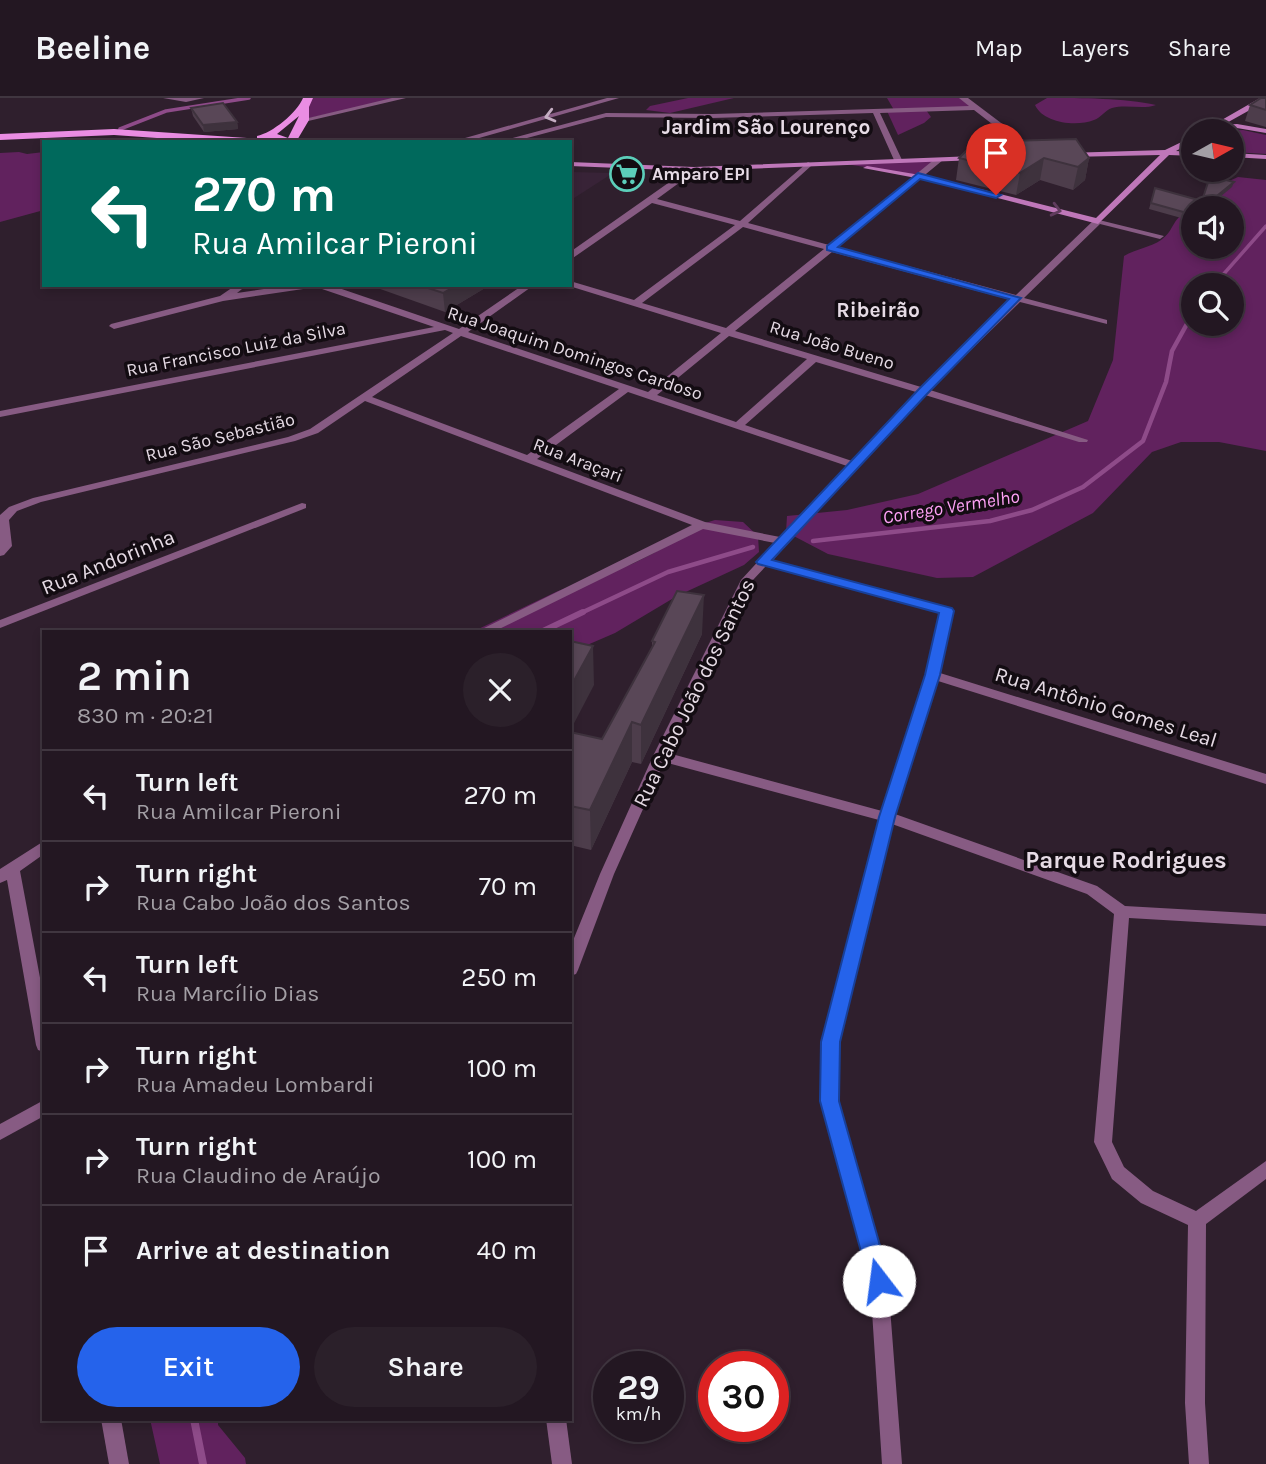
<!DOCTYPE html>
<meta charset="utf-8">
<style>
body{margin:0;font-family:Karla,sans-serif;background:#2b202a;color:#f1f3f6;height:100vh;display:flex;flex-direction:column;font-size:26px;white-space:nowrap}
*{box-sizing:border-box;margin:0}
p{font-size:23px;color:#a39fa5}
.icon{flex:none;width:38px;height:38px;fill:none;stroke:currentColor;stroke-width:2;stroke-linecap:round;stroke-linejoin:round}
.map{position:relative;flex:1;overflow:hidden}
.panel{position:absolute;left:42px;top:532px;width:530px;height:791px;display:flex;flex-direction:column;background:#231722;border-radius:0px;box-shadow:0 4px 10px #0003,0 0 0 2px #403640}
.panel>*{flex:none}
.banner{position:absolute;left:42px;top:42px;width:530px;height:147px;border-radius:0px;box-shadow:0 4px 10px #0003,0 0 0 2px #403640;background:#00695c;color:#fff;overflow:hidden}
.needle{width:46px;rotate:82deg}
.fabs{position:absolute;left:1181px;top:21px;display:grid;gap:14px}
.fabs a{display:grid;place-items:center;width:63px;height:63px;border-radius:50%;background:#231722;box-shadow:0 4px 10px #0003,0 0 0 2px #403640;font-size:35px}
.speed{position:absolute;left:593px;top:1253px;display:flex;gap:14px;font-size:35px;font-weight:700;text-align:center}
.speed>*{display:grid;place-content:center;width:91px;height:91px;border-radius:50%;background:#231722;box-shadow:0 4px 10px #0003,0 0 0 2px #403640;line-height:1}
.speed small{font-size:18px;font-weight:400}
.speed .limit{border:10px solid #d22;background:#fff;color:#111}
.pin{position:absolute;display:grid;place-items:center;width:60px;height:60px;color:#fff;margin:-72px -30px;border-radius:50% 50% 50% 0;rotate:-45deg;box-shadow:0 0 7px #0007}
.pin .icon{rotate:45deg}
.me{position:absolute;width:77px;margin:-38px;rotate:345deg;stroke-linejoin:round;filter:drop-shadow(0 0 5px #0008)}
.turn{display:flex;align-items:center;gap:24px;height:147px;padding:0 35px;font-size:32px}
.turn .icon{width:91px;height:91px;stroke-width:2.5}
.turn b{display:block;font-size:49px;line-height:60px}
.round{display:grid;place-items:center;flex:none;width:74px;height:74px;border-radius:37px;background:#2b202a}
.overview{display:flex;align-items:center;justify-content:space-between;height:119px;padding:0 35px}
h1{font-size:42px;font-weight:600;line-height:52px}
.primary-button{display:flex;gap:14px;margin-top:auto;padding:14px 35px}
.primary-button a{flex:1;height:80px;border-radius:42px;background:#2563eb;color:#fff;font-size:28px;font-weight:600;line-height:80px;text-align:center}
.primary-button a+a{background:#2b202a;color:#f1f3f6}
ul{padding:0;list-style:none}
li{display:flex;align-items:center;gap:21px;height:91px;padding:0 35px;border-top:2px solid #403640}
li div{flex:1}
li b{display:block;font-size:26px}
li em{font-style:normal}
header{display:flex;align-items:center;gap:42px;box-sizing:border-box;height:98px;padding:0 35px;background:#231722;border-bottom:2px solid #403640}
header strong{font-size:33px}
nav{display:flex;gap:38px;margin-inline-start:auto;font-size:24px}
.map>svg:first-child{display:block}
</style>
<header>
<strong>Beeline</strong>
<nav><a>Map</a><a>Layers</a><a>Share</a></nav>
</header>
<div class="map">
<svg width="1266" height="1366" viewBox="0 0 1266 1366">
<rect width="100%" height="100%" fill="#2f1f2d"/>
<path fill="#382337" d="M571,74L613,75L571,102Z"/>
<g fill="#61225e" fill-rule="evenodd">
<path d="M310,0H401L305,21Z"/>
<path d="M688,0H734L670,15L646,12L650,8Z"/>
<path d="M887,0H963L974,9L926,12L931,19L924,25L898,37L887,13L894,12Z"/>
<path d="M1047,0C1081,0 1125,0 1156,7C1142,12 1127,6 1112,10C1105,12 1101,20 1094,22C1076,29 1043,25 1035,7Z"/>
<path d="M1243,32L1266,37V56L1232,54V33H1221Z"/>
<path d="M19,54L27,56L44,54V112L0,124V55Z"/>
<path d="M936,62L917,77L839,65Z"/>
<path d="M1238,79L1266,82V353L1219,344H1181L1152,354L1093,415L973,479L937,480L828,456L786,434L787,418L847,412L918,396L1088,323L1113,262L1124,158C1136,151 1151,149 1161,142C1176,132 1170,119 1194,110V149H1232V110H1194L1227,84ZM1194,187H1232V226H1194Z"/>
<path d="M715,422L743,424L758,438L759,454L744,467L677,498L615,535L571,554L570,534H472L558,493L632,466L654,455L692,429Z"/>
<path d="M150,1321H218V1327L245,1360L246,1366H160Z"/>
</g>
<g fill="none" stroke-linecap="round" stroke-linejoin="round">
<g stroke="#8e4b89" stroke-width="3.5">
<path d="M120,31L166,13L249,0"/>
<path d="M1214,187L1266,128"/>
<path d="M1187,226L1194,213"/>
</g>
<g stroke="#8e4b89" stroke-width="4.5">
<path d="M813,443L990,423L1032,412L1083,389L1143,343L1166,284L1172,253L1188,224"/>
<path d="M579,516L668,474L753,449"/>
</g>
<path stroke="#8e4b89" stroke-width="6" d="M541,534L583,514"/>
<path stroke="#8e4b89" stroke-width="8" d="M194,1321L203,1366"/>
<g fill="#875b83" fill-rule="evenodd">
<path d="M163,0H204L186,4Z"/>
<path d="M392,0H406L304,24L300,22Z"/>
<path d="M607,0H619L465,44H451Z"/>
<path d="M959,0H968L1037,52V56H1031L974,12L880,15L902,62L898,64L894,62L873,15L712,20L606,19L512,44H498L606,15L712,16L969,8Z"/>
<path d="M936,60L943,62L837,149L1016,197L1095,121L1164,138L1160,141L1100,126L1024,200L1107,222V226L1020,204L930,292L1088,342L1087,344H1079L925,297L772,463L951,510L953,513L940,575L1266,676V686L938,583L895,716L1097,788L1125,808L1266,816V828L1129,820L1112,1044L1124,1069L1153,1093L1196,1113L1266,1063V1081L1206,1126L1205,1305L1209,1366H1189L1185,1305L1188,1127L1141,1105L1112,1081L1094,1044L1114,816L1087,796L892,726L838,944L839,1003L888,1183L902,1366H882L870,1183L821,1003L822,944L879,722L664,664L614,776L578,872L576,876L570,878V850L600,776L653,658L741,482L775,445L703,431L493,534H476L692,427L365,303L318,335L295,343L41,404L17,413L9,422L12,448L4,457L0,458V417L9,409L33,400L288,339L310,331L453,235L445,232L0,319V313L434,229L322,191L310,190L223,203L114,231L109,228L111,226L220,198L236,187H247L237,195L290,187H330L459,231L523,187H534L468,234L648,294L721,235L566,187H570V183L634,202L735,127L652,105L570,162V154L691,69L698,71L657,101L740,123L808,64L812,66L811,68L748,125L829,147ZM743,129L824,151L726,230L642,205ZM832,154L1011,202L921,289L735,233ZM461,238L619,291L527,357L372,299ZM729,238L807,261L736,324L657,297ZM816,264L916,294L852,363L745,327ZM628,294L847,368L780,439L705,424L537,361ZM766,468L940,515L927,577L882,713L668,655L752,483Z"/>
<path d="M302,405L306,406V410L0,530V522Z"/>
<path d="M44,743V756L20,773L44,901V954L38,952L36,947L7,782L0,785V771Z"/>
<path d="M44,1002V1018L0,1042V1026Z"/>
<path d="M101,1321H121L129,1366H109Z"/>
<path d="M546,1321H566L572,1366H552Z"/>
</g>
<g fill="#bf77b9" fill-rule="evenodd">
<path d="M1260,0H1266V3L1223,27L1237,26L1266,31V35L1237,30L1210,33L1206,31Z"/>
<path d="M1194,38V43L1176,53L1194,54V58L1169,57L1098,126L932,83L863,70L867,68L932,79L1096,120L1160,57L1069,59H1066V55L1165,52Z"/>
<path d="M1232,55L1266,57V61L1232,59Z"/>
<path d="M975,58L979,60L978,62L694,73L570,68V64L694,69Z"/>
</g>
<g fill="#ea8de3" fill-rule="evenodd">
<path d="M303,0H313L309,9V22L296,44L257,42V38C272,35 297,15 303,0ZM299,18L288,40L277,36Z"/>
<path d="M114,31L247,40L252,43L214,44L114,37L0,42V36Z"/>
</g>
</g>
<g fill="#4d3d4b">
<path d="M1266,0V29L1245,23L1250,7Z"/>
<path d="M191,10L237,24L238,31L204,34L193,18Z"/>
<path d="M959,60H1089L1085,82L1073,92L1040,82L1016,97L956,82Z"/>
<path d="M1232,89L1194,110V122L1192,123L1149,111L1155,90L1202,103Z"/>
<path d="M369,187H490L445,214Z"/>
<path d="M702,536L641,666L632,664L591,752L570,747V634L602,641L652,550V543Z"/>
</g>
<g fill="#3e323d">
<path d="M237,24L238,31L204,34L203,27Z"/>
<path d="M1044,60L1040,82L1016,97L1020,75Z"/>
<path d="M1089,60L1085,82L1073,92L1078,69Z"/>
<path d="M1234,84L1232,89L1207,110H1202Z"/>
<path d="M457,187H490L445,214L443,195Z"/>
<path d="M704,497L702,536L641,666V627Z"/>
<path d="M593,548L594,587L570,633V590Z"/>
<path d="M632,624V664L591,752L590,712Z"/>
</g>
<g fill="#594757" stroke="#3e323d" stroke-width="2">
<path d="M1261,0H1266V12L1250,7Z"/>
<path d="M223,5L237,24L203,27L191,10Z"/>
<path d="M1076,41L1089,60L1078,69L1044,60L1020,75L959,60L975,44Z"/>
<path d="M1210,78L1234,84L1202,110H1194V117L1151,105L1155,90L1202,103Z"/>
<path d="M419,187H457L443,195Z"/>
<path d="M677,493L704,497L641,627L632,624L590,712L570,708V634L602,641L655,544L652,543Z"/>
<path d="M570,543L593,548L570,590Z"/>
</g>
<defs><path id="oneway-chevron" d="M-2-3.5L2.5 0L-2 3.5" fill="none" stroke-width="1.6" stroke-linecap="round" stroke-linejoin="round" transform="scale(1.75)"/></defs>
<use stroke="#c5aec3" href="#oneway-chevron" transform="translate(550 18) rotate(165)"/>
<use stroke="#603c5d" href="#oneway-chevron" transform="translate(1056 112) rotate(14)"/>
<path fill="#2563eb" stroke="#184099" stroke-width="2" d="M918,75L1001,97L996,100L920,81L838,149L1021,200L927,296L772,462L952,510L954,513L940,577L895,719L840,944L839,1003L890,1183L887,1190L879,1193L872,1190L869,1183L820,1003L821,944L879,719L925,577L939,515L758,466L756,464L919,291L1009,201L827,152V148Z"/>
<defs>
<g id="supermarket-ring" transform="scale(1.75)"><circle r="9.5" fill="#130c12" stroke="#5cceba" stroke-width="1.5"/><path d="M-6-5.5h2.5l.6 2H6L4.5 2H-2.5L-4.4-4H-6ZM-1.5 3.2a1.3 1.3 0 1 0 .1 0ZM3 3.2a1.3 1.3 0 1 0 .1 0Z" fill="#5cceba"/></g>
</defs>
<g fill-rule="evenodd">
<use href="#supermarket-ring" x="627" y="76"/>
</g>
<g text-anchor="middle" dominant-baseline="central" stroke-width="7" stroke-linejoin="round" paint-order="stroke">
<g font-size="18" font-weight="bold" fill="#e6dbe5" stroke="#130c12" text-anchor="start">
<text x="652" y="76">Amparo EPI</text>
</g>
<g font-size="18" fill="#e6dbe5" stroke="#130c12">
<text transform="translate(832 247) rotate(17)">Rua João Bueno</text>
<text transform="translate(236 251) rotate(-11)">Rua Francisco Luiz da Silva</text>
<text transform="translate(575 255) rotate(18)">Rua Joaquim Domingos Cardoso</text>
<text transform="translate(220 339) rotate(-14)">Rua São Sebastião</text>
<text transform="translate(578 362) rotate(21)">Rua Araçari</text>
</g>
<g font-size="19" font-style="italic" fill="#fea1f6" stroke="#130c12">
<text transform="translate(951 409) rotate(-9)">Corrego Vermelho</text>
</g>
<g font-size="21" font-weight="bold" fill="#e6dbe5" stroke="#130c12">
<text x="766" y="29">Jardim São Lourenço</text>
<text x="878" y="212">Ribeirão</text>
</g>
<g font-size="21" fill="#e6dbe5" stroke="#130c12">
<text transform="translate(108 464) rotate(-22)">Rua Andorinha</text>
<text transform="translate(694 595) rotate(-64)">Rua Cabo João dos Santos</text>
<text transform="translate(1106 609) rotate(17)">Rua Antônio Gomes Leal</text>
</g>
<g font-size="24" font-weight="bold" fill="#e6dbe5" stroke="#130c12">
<text x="1126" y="762">Parque Rodrigues</text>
</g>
</g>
</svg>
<div class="fabs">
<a><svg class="needle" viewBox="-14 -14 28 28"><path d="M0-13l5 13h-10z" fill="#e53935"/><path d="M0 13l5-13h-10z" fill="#a39fa5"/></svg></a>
<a><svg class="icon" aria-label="sound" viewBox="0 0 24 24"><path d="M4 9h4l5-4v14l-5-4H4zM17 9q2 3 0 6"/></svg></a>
<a><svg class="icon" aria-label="search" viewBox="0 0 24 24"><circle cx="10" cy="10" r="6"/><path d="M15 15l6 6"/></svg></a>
</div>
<div class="speed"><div>29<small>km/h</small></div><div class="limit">30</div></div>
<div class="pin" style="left:996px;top:97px;background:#d93025"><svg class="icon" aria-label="arrive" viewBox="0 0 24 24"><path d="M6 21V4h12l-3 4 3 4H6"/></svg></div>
<svg class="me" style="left:879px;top:1183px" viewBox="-20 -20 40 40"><circle r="19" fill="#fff"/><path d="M0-13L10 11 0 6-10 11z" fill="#2563eb"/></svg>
<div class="banner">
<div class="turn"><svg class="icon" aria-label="left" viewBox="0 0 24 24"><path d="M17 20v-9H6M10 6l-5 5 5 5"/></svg><div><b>270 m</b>Rua Amilcar Pieroni</div></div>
</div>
<section class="panel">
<div class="overview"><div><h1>2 min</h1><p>830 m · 20:21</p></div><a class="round"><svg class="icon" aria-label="close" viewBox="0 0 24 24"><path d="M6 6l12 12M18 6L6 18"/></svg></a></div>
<ul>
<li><svg class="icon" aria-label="left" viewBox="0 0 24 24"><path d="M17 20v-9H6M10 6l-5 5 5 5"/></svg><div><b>Turn left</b><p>Rua Amilcar Pieroni</p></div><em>270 m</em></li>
<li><svg class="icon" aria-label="right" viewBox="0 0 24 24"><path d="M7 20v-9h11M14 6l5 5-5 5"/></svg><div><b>Turn right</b><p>Rua Cabo João dos Santos</p></div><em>70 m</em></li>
<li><svg class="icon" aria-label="left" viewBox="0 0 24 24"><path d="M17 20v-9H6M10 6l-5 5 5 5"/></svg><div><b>Turn left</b><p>Rua Marcílio Dias</p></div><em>250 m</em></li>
<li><svg class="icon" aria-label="right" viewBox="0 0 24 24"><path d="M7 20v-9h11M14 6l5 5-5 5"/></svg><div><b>Turn right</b><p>Rua Amadeu Lombardi</p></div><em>100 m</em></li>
<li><svg class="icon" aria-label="right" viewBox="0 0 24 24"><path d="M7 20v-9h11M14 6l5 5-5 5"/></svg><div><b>Turn right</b><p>Rua Claudino de Araújo</p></div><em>100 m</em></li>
<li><svg class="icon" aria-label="arrive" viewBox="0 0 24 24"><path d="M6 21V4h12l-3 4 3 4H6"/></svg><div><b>Arrive at destination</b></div><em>40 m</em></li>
</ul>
<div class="primary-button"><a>Exit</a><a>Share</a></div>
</section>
</div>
